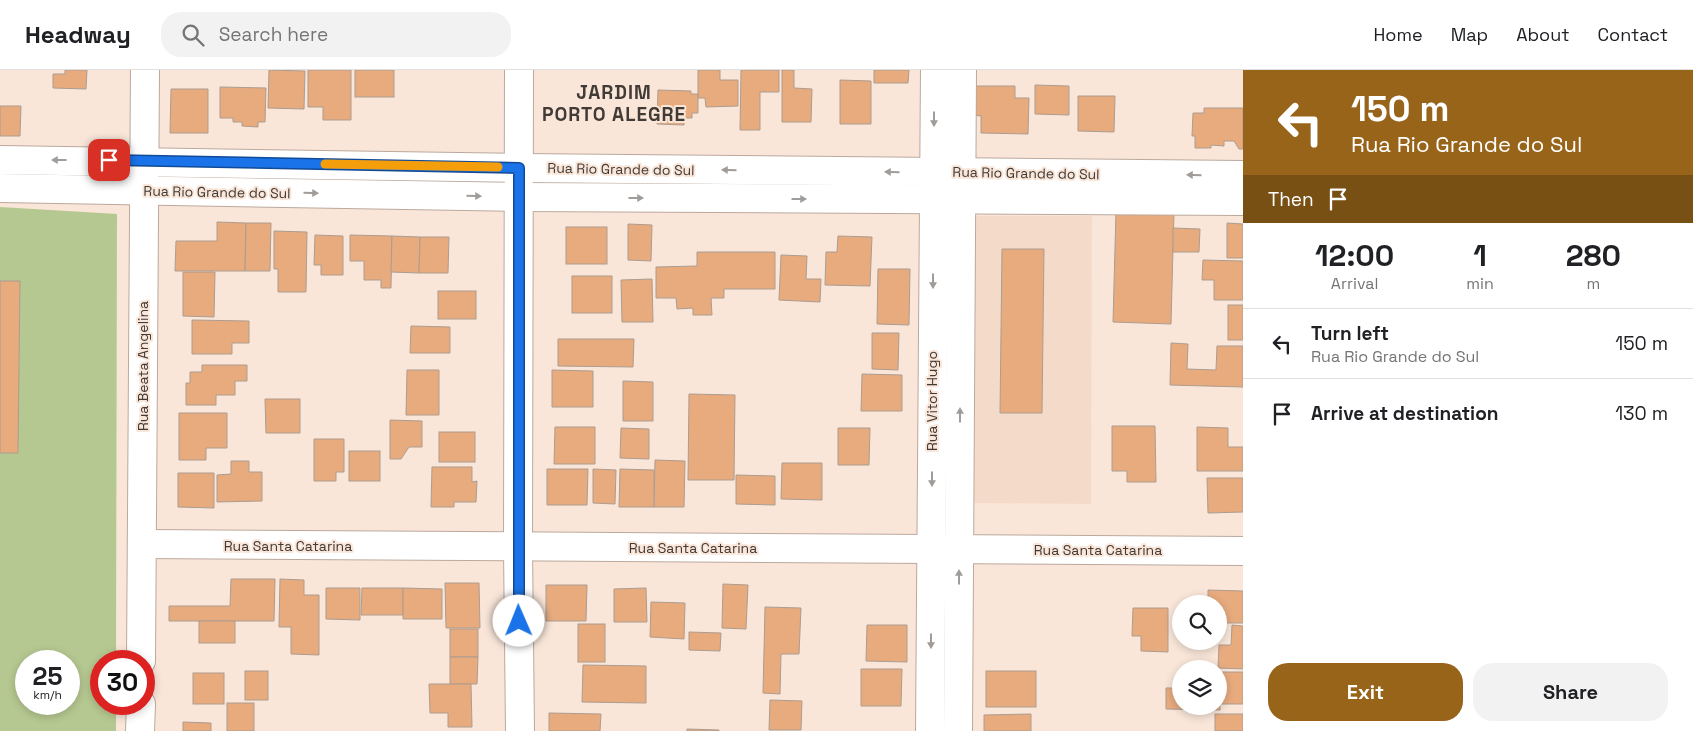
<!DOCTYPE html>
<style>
body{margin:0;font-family:"Space Grotesk",sans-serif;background:#f2f2f2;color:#202124;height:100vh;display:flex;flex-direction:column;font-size:19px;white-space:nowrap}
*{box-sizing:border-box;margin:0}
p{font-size:16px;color:#757577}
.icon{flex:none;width:28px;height:28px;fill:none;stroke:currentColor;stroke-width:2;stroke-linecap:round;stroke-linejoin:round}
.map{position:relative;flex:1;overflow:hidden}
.panel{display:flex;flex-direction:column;background:#fff;width:450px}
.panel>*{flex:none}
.guide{background:#976419;color:#fff;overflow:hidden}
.buttons{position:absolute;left:1172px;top:525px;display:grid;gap:10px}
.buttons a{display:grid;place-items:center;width:55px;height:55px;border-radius:50%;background:#fff;box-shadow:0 2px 8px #0003;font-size:25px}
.speed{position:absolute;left:15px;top:580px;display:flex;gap:10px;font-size:25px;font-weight:700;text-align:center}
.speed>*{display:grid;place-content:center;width:65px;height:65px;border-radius:50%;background:#fff;box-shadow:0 2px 8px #0003;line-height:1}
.speed small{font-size:12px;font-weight:400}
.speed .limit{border:8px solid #d22;background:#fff;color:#111}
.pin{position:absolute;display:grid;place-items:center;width:42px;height:42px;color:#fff;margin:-21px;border-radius:10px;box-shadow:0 2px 8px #0006}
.me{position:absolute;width:55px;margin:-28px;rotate:359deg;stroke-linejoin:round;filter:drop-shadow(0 0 4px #0008)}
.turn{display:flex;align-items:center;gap:18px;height:105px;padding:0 25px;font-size:22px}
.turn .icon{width:65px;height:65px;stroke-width:2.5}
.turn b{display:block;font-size:35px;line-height:42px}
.then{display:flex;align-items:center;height:48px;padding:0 25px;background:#0003;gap:10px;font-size:19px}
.eta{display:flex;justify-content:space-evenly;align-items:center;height:85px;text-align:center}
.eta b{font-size:30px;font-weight:700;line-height:35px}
.primary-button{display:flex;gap:10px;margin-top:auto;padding:10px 25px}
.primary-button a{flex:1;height:58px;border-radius:20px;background:#976419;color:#fff;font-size:20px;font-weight:700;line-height:58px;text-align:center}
.primary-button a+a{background:#f2f2f2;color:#202124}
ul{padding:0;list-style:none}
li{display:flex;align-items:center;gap:15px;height:70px;padding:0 25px;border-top:1px solid #e0e0e0}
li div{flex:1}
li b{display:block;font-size:19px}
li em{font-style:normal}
header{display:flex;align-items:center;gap:30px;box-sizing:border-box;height:70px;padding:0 25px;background:#fff;border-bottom:1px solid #e0e0e0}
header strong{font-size:24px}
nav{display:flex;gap:28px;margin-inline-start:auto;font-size:18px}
.search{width:350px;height:45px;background:#f2f2f2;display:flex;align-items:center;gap:12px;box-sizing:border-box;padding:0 18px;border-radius:20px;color:#757577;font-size:19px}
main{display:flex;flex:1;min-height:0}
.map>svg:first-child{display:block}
</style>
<header>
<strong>Headway</strong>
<div class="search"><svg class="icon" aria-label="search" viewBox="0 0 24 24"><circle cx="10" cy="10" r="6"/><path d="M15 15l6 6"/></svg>Search here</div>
<nav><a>Home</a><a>Map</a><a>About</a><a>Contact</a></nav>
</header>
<main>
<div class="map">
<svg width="1243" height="661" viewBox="0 0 1243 661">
<rect width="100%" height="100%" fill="#f9e6d9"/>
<path fill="#f4dbc9" d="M974,146H1092L1091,434L972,433Z"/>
<path fill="#b6c891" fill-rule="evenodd" d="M0,137L117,144L116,591H101V634H116V661H0ZM26,591H69V634H26Z"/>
<g fill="#e7ab7e" stroke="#ad9c90">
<path d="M65,0H87L86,19L53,18V4H65Z"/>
<path d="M269,0L305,1L304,39L268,38Z"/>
<path d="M308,0H351V50H323V37H308Z"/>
<rect x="355" y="0" width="39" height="27"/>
<path d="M698,0H720V10H738V36L706,37L705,28H698Z"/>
<path d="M741,0H779V22H760V60H740Z"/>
<path d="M782,0H794V18L812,19L811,52H782Z"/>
<path d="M874,0H909L908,13H874Z"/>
<path d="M840,10L871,11V54H840Z"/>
<path d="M1035,15L1069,16V45L1035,44Z"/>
<path d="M974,16H1015V28H1029L1028,64L981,63V46L973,45Z"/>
<path d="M220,17L266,18L265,52H258V57L242,56V52H233V48H220Z"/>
<path d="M171,19H208V63H170Z"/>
<path d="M658,20L691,21V24H698V43H692V48H684V55L657,54Z"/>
<path d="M1078,26H1115L1114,62L1078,61Z"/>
<path d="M0,36H21L20,66H0Z"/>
<path d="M1204,38H1243V79H1239L1234,71H1224V76L1211,75V78H1195V66H1192L1193,43H1204Z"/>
<path d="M1116,141L1174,142L1171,254L1113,252Z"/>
<path d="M217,152L246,153L245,201H175L176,171H217Z"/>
<path d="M246,153H271L270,201H245Z"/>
<path d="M1227,153L1243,154V188H1227Z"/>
<path d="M628,154L652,155L651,191L628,190Z"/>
<rect x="566" y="157" width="41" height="37"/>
<path d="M1173,158L1200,159L1199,182H1173Z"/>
<path d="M274,161L307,162L306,222H278V199H274Z"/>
<path d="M315,165L343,166V205H321V195H314Z"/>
<path d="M350,165L392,166L391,218H381V210H364V191H350Z"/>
<path d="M392,166L420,167L419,203L391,202Z"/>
<path d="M838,166L872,167L870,216L825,215L826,182H837Z"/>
<path d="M420,167H449L448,203H419Z"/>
<path d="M1002,179H1044L1042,343H1000Z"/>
<path d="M697,182H775V219H724V228H711L712,245H693V238L677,239L676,228H656V197L697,196Z"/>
<path d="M781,185L807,186L806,209H821L820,232L779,230Z"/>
<path d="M1203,190L1243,191V230H1214V210H1202Z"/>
<path d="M878,199H910L909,255L877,254Z"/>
<path d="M183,202H215L214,247L183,246Z"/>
<rect x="572" y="206" width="40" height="37"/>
<path d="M652,209L653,252H622L621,210Z"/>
<path d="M0,211H20L18,383H0Z"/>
<rect x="438" y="221" width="38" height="28"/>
<rect x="1228" y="235" width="15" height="35"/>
<path d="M192,250L249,251V273H232V284H192Z"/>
<path d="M411,256L450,257V283H410Z"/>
<path d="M872,263H899L898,300L872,299Z"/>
<path d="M558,269H634L633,297L558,296Z"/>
<path d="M1171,273L1188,274L1187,299L1216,300L1217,276H1243V317L1170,315Z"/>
<path d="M202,295H247V311H235V325H216V335H186V313H190V302H202Z"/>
<path d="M407,300H439V345H406Z"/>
<path d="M552,300L593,301V337H552Z"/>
<path d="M862,304L902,305V341H861Z"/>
<path d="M623,311L653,312V351H623Z"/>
<path d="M689,324L735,325L734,410H688Z"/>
<path d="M265,329H300V363H266Z"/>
<path d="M179,343H227V378H206V390H179Z"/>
<path d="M390,350L422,351V377H409L401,389H390Z"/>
<path d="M1112,356H1155L1156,412H1127V401H1112Z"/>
<path d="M555,357H595V394H554Z"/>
<path d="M1197,357L1228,358V377H1243V401H1197Z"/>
<path d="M621,358L649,359V389L620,388Z"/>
<path d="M838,358H870L869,395H838Z"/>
<rect x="439" y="362" width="36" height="30"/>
<path d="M314,369H344V402H336V411H314Z"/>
<rect x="349" y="381" width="31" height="30"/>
<path d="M655,390L685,391L684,437H654Z"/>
<path d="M231,391H249V402H262V431L217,432V405L231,404Z"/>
<path d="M782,393H822V430L781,429Z"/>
<path d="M432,397H472V412L477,411L476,432H454V437H431Z"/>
<path d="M547,399H588L587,435H547Z"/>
<path d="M593,399L616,400L615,434L593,433Z"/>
<path d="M620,399L654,400V437H619Z"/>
<path d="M178,403H214V438L178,437Z"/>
<path d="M736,405L775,406V435L736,434Z"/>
<path d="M1207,408H1243V442L1208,443Z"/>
<path d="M231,509H275L274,551H169V536H230Z"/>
<path d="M280,509L304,510V525H319V585L291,584V557H279Z"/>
<path d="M445,513H479L480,558H446Z"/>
<path d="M723,514L748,515L746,559L722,558Z"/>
<path d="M546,515H587L586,551H546Z"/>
<path d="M326,518H360V550L326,549Z"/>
<path d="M362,518H403V545H361Z"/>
<path d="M403,518L442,519V549H403Z"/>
<path d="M646,518L647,552H614V519Z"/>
<path d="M1208,520L1243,521V553H1219V534H1208Z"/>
<path d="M651,532L685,533L684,569L650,567Z"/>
<path d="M765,537L801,538L799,584H781L780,624L763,623Z"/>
<path d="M1133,538H1168V582L1141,581V566H1132Z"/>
<rect x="199" y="551" width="36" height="22"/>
<rect x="578" y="554" width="27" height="38"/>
<path d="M867,555H907V592L866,591Z"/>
<path d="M1232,555L1243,556V599L1218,598L1219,575H1231Z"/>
<rect x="450" y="559" width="28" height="28"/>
<path d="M689,562L721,563L720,581L689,580Z"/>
<path d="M450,587H478L477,614H450Z"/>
<path d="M583,595L646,596V633L582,632Z"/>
<path d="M861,599H902L901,636H861Z"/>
<rect x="245" y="601" width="23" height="29"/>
<rect x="986" y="601" width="50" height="36"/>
<path d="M1219,602H1243V634H1220V640L1166,639V618H1181V636H1219Z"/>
<rect x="193" y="603" width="31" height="31"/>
<path d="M429,614H471L472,657H448V643H430Z"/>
<path d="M770,630L802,631L801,660H769Z"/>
<rect x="227" y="633" width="27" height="28"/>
<path d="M549,643L601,644L600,661H549Z"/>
<path d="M1031,644V661H984V645Z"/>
<rect x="1215" y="644" width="28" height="17"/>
<path d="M183,652L211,653V661H183Z"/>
<path d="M687,659L719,660V661H687Z"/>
</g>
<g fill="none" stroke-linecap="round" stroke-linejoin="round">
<g stroke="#bba99d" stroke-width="30">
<g id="minor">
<path d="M519,0L518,478L520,661"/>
<path d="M0,90L519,98L1243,105"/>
<path d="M0,118L519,127L1243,131"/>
<path d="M143,474L1243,481"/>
<path d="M141,591L145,0"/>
<path d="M140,661L141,634"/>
<path d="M930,661L935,0"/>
<path d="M958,661L962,0"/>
</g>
</g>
<use href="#minor" stroke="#fff" stroke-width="28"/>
</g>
<defs><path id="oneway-solid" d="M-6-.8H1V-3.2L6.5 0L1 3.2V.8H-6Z" transform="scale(1.25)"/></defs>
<g fill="#a09c9a">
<use href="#oneway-solid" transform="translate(934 49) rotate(90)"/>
<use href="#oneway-solid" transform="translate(59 90) rotate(-180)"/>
<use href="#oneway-solid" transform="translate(729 100) rotate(-179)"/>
<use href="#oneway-solid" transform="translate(892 102) rotate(-179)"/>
<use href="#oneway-solid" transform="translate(1194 105) rotate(-179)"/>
<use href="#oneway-solid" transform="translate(311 123) rotate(1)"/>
<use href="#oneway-solid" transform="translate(474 126) rotate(1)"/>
<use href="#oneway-solid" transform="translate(636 128)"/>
<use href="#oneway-solid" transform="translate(799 129)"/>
<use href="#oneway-solid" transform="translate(933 211) rotate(90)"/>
<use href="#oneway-solid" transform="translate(960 345) rotate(-90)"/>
<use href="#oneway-solid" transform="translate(932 409) rotate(90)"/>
<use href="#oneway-solid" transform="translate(959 507) rotate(-90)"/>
<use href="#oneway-solid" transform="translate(931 571) rotate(90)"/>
</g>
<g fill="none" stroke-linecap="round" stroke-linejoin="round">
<g stroke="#114b97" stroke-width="12">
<path id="route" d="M109,90L519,98V551"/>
</g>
<use href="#route" stroke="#1a73e8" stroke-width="9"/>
<path stroke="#f59e0b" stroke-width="9" d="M325,94L498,97"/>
</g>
<g text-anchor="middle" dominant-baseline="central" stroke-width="4" stroke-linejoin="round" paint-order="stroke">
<g font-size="14" fill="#413a35" stroke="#f9e6d9">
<text transform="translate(621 99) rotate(1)">Rua Rio Grande do Sul</text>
<text transform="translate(1026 103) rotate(1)">Rua Rio Grande do Sul</text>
<text transform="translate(217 122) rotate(1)">Rua Rio Grande do Sul</text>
<text transform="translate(143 296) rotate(-90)">Rua Beata Angelina</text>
<text transform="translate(932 331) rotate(-90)">Rua Vitor Hugo</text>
<text x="288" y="476">Rua Santa Catarina</text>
<text x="693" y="478">Rua Santa Catarina</text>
<text x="1098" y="480">Rua Santa Catarina</text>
</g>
<g font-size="19" font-weight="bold" letter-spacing="1" fill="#413a35" stroke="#f9e6d9">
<text x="614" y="22">JARDIM<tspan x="614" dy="22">PORTO ALEGRE</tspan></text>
</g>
</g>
</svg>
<div class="buttons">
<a><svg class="icon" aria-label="search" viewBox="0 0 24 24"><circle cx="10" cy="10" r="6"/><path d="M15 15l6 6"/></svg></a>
<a><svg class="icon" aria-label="layers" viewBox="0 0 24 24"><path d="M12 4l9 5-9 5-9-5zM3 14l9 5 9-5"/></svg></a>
</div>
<div class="speed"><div>25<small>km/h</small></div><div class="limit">30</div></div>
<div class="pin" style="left:109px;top:90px;background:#d93025"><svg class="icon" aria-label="arrive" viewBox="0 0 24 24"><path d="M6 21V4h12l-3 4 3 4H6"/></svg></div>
<svg class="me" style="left:519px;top:551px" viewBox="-20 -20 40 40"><circle r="19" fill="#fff"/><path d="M0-13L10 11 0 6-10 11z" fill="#1a73e8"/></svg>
</div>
<section class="panel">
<div class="guide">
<div class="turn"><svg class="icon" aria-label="left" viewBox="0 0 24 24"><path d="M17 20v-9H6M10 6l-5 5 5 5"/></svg><div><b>150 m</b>Rua Rio Grande do Sul</div></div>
<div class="then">Then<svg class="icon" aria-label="arrive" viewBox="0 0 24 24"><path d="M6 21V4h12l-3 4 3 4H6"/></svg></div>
</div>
<div class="eta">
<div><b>12:00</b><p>Arrival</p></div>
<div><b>1</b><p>min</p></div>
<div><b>280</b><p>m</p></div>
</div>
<ul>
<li><svg class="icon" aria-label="left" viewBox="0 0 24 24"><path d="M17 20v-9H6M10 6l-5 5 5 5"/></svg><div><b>Turn left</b><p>Rua Rio Grande do Sul</p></div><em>150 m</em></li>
<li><svg class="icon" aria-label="arrive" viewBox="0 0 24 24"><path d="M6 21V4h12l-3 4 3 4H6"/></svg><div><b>Arrive at destination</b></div><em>130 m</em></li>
</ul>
<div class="primary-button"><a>Exit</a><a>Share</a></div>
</section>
</main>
